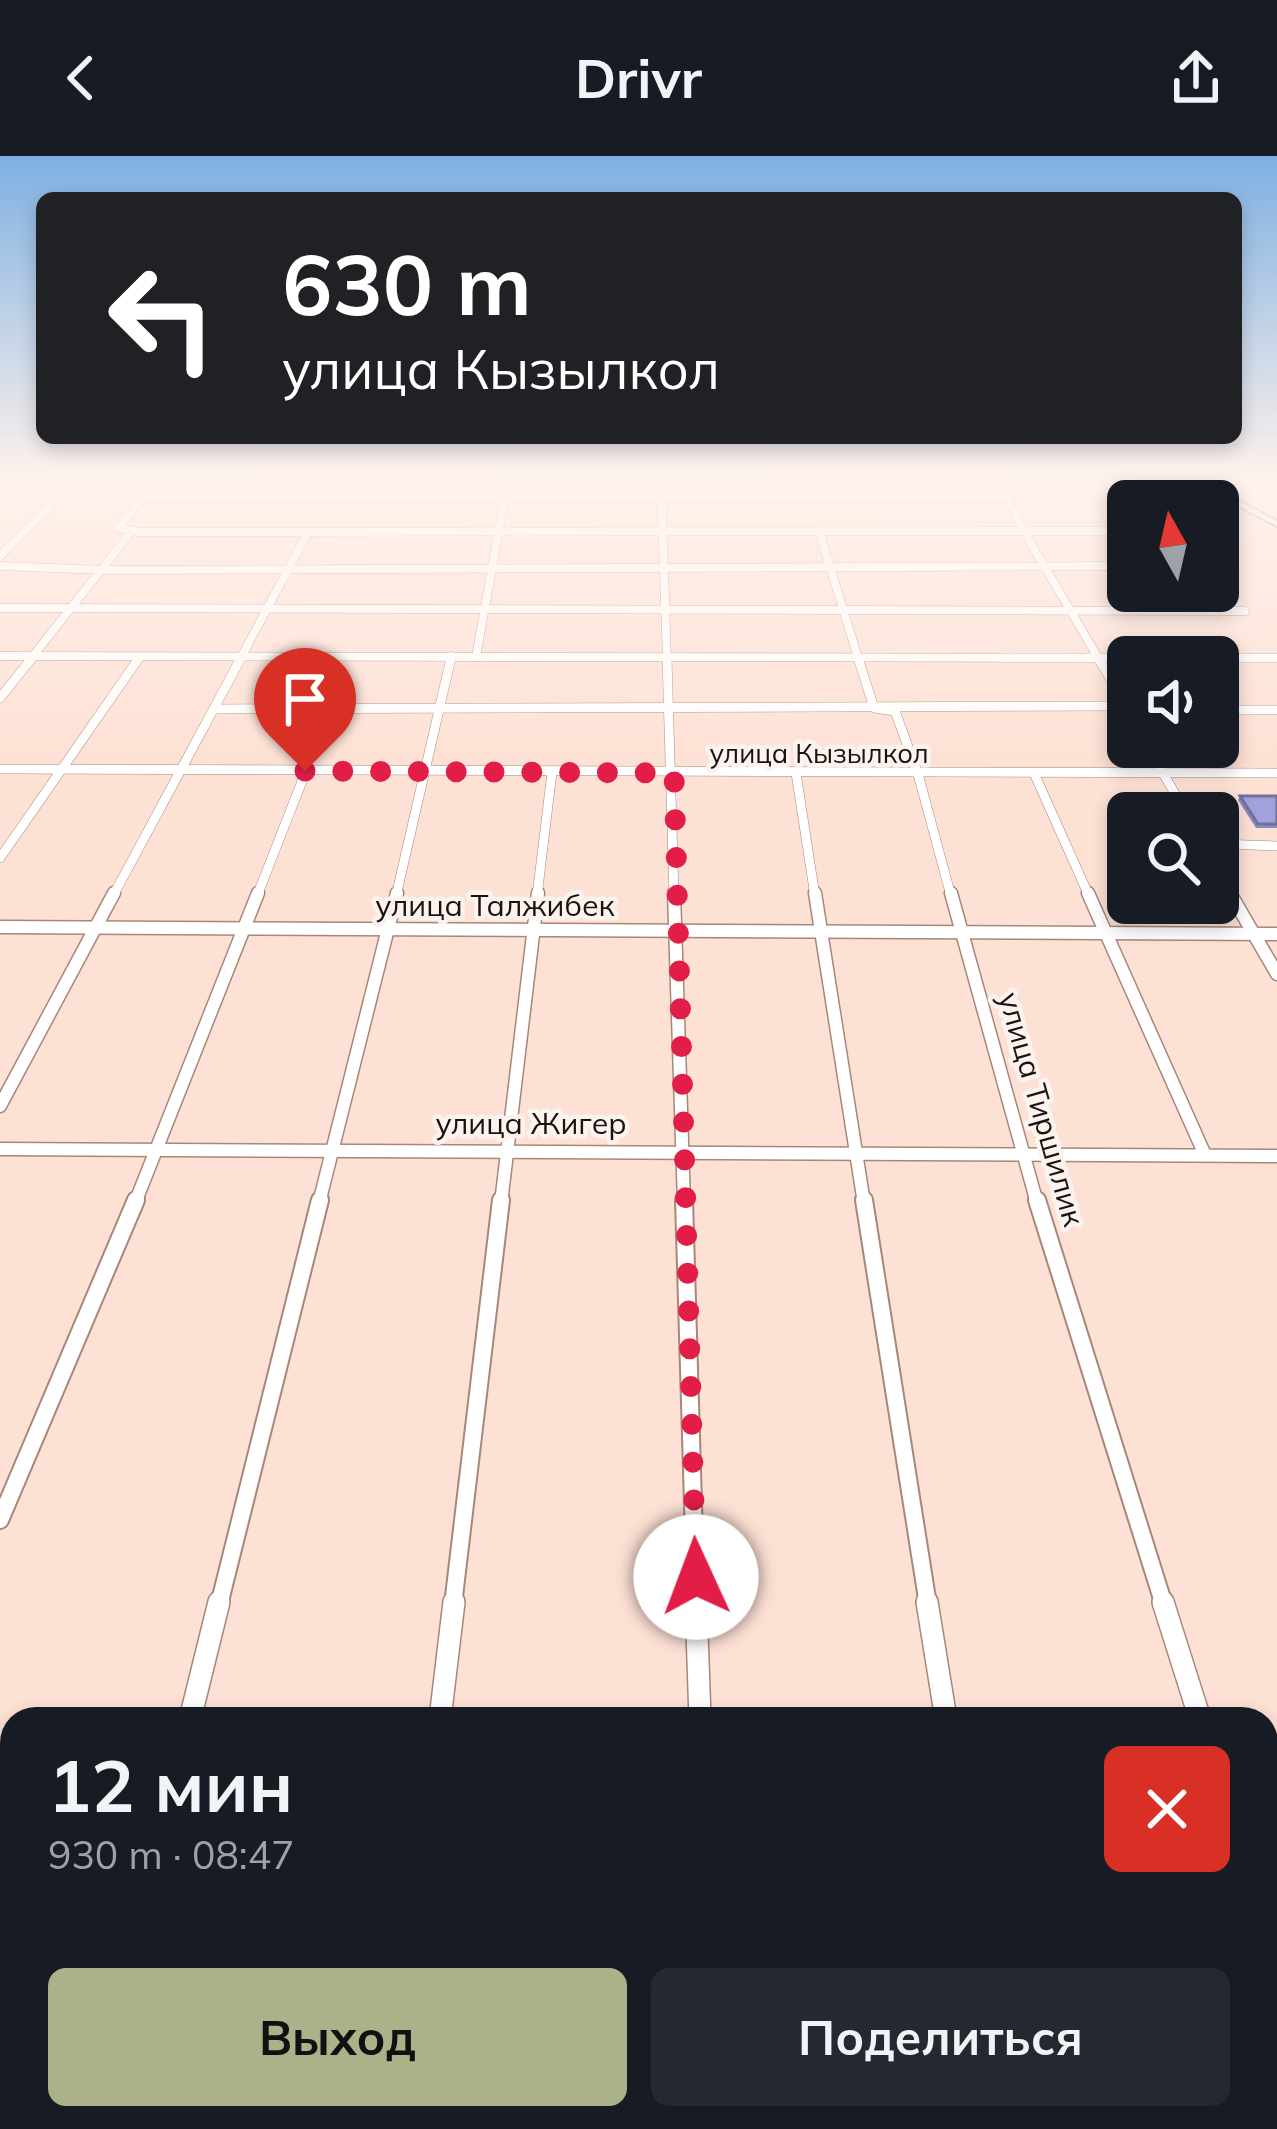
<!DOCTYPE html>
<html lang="ru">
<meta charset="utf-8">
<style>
body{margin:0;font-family:Mulish,sans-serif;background:#242831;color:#f1f3f6;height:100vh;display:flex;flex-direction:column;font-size:45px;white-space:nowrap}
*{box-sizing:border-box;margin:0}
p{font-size:39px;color:#9ea1a6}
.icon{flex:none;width:66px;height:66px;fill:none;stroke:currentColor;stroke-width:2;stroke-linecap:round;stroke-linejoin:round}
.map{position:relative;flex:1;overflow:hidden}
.side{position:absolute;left:0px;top:1551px;width:1278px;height:423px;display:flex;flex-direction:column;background:#171b24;border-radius:36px 36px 0 0;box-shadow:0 6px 18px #0003}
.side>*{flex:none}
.top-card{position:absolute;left:36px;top:36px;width:1206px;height:252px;border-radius:18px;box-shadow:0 6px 18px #0003;background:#202124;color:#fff;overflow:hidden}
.needle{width:78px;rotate:352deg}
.tools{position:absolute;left:1107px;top:324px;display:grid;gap:24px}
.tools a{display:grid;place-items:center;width:132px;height:132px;border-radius:18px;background:#171b24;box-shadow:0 6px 18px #0003;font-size:60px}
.pin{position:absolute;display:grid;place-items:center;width:102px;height:102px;color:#fff;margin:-123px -51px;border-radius:50% 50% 50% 0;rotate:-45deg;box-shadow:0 0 12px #0007}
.pin .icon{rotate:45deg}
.me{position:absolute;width:132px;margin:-66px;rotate:358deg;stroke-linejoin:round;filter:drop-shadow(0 0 9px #0008)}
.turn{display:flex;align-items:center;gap:42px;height:252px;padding:0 48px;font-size:54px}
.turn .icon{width:156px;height:156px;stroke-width:2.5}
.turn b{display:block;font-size:84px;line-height:102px}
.round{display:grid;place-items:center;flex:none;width:126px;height:126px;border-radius:18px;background:#242831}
.headline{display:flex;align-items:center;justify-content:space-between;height:204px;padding:0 48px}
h1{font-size:72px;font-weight:700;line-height:90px}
.action{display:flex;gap:24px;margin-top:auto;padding:24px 48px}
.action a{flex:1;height:138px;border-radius:18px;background:#abb289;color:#111;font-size:48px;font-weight:700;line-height:138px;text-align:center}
.action a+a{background:#242831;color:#f1f3f6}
header{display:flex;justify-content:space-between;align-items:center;height:156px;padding:0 48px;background:#171b24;font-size:54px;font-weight:700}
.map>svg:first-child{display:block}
</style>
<header><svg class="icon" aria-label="back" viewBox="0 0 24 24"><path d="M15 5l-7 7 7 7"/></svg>Drivr<svg class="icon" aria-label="share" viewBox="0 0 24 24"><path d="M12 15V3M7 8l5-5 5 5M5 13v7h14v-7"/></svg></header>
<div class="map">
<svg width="1277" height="1973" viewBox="0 0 1277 1973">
<rect width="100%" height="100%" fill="#fee1d5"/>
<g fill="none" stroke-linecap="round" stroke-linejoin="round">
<g stroke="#a78779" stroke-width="9">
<g id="minor-far4">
<path d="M157,324L118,372L139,376L1128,375"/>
<path d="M661,324L667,505"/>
<path d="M1000,324L1023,374L1100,505"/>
<path d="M1262,324L1277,328"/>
<path d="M140,342H1008"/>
<path d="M819,375L859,505"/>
<path d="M0,400L75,324"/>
<path d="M0,410L104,414L1128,410"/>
<path d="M0,452L1245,455"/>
<path d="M0,500L1128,502"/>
<path d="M476,501L508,324"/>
<path d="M1218,502H1277"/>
<path d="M29,505L131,376"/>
<path d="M137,505L140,501"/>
<path d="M239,505L308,376"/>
<path d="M450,505L451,500"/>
</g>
</g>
<g stroke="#a78779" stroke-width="10">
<g id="minor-far3">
<path d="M667,502L674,740"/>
<path d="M858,502L874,552L895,555L918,618L951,740"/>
<path d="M1002,502H1128"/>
<path d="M1098,502L1128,552"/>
<path d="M1218,502H1277"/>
<path d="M0,542L32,502"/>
<path d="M214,553L1127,550"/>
<path d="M1218,554H1277"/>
<path d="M1148,591L1186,657"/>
<path d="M0,613L1277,617"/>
<path d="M796,617L815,740"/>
<path d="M1034,617L1089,740"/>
<path d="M1218,688L1277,690"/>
<path d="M0,702L139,502"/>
<path d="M1218,716L1232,740"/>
<path d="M113,740L241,502"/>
<path d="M257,740L306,615"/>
<path d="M396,740L451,502"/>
<path d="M537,740L552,616"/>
</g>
</g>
<g stroke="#a78779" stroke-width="15">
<g id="minor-far2">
<path d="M674,737L684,1047"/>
<path d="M815,737L864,1047"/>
<path d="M951,737L1037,1047"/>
<path d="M1088,737L1205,999"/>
<path d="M1230,737L1277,818"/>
<path d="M0,771L1277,778"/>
<path d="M0,950L114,737"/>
<path d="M0,993L1277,1000"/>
<path d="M135,1047L258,737"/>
<path d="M319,1047L397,737"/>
<path d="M501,1047L538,737"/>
</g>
</g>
<g stroke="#a78779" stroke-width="20">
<g id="minor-far1">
<path d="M684,1044L696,1449"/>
<path d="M864,1044L928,1449"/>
<path d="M1037,1044L1164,1449"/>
<path d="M0,1364L136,1044"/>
<path d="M219,1449L320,1044"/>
<path d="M453,1449L501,1044"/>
</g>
</g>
<g stroke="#a78779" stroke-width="24">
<g id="minor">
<path d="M696,1446L700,1563"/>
<path d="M927,1446L946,1563"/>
<path d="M1163,1446L1200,1563"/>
<path d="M190,1563L219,1446"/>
<path d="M440,1563L454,1446"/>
<path d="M0,1606H12"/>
<path d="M1266,1637H1277"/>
<path d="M1266,1782L1277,1819"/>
<path d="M708,1962L709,1973"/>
<path d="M1004,1962L1005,1973"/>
<path d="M88,1973L91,1962"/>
<path d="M390,1973L391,1962"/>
</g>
</g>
<g stroke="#a78779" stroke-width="4">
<path id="tertiary" d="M1189,324H1198L1277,365V370Z"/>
</g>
<use href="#minor-far4" stroke="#fff" stroke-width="8"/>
<use href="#minor-far3" stroke="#fff" stroke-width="9"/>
<use href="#minor-far2" stroke="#fff" stroke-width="12"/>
<use href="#minor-far1" stroke="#fff" stroke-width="16"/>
<use href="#minor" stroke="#fff" stroke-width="21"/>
<use href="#tertiary" fill="#fff" fill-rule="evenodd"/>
</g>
<path fill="#8a8bbd" d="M1240,640H1277V672H1256L1238,644Z"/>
<path fill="#a1a2dc" stroke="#71719a" stroke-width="3" d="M1240,640H1277V668H1258Z"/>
<linearGradient id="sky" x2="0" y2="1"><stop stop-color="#7eb0e2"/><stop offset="0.54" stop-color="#fff2ec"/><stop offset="1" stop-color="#fff2ec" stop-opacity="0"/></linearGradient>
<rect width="1277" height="600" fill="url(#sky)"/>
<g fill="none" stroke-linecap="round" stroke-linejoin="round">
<path stroke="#e11d48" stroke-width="21" stroke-dasharray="0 37.8" d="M305,615L674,617L696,1421"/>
</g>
<g text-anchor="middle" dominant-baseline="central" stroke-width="9" stroke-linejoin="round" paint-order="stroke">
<g font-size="27" fill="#1d110c" stroke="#fbf3f0">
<text x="819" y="597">улица Кызылкол</text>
</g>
<g font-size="30" fill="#1d110c" stroke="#fbf3f0">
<text x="495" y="749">улица Талжибек</text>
<text transform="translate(1042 953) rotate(74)">улица Тиршилик</text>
<text x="531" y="967">улица Жигер</text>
</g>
</g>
</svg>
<div class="tools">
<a><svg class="needle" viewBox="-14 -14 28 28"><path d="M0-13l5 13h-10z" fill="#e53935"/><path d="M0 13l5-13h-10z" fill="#9ea1a6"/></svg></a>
<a><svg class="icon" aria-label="sound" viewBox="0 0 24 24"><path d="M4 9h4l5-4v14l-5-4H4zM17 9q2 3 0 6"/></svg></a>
<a><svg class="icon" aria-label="search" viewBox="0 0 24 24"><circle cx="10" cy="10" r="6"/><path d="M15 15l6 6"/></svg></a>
</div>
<div class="pin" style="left:305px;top:615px;background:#d93025"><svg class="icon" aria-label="arrive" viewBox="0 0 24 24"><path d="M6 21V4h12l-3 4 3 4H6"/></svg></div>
<svg class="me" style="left:696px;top:1421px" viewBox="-20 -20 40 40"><circle r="19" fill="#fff"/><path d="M0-13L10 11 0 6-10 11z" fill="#e11d48"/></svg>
<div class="top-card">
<div class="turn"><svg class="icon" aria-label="left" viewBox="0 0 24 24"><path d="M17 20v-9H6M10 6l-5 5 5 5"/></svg><div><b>630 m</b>улица Кызылкол</div></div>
</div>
<section class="side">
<div class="headline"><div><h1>12 мин</h1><p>930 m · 08:47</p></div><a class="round" style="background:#d93025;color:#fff"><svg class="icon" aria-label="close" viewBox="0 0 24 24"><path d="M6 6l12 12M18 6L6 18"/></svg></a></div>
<div class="action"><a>Выход</a><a>Поделиться</a></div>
</section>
</div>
